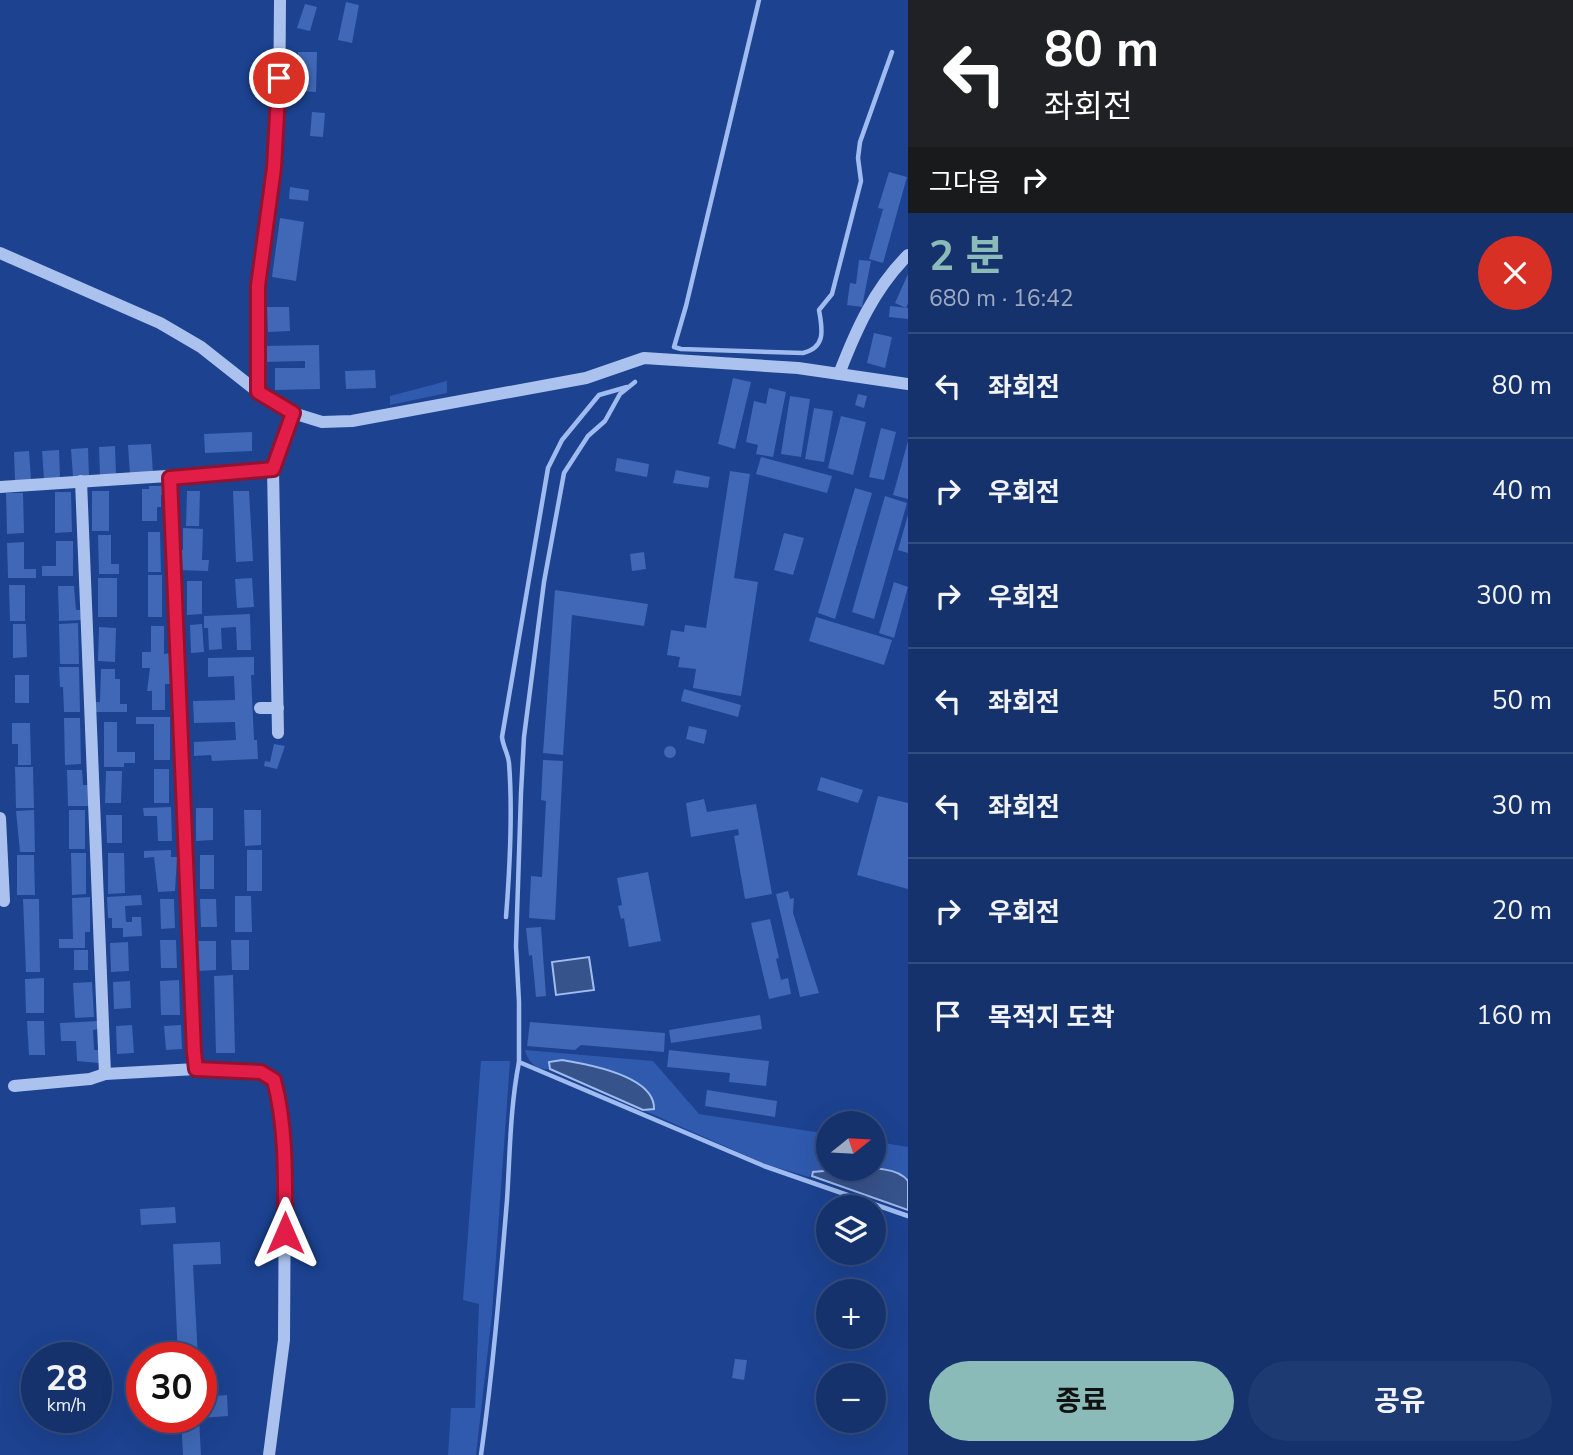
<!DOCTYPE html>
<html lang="ko">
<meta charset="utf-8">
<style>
body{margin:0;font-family:"Nunito Sans","Noto Sans KR",sans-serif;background:#1e3a72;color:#f1f3f6;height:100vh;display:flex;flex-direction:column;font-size:26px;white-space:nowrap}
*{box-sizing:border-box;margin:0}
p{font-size:23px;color:#9daac2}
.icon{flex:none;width:38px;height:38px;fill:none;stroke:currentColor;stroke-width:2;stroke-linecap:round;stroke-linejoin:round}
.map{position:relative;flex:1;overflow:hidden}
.details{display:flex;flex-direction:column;background:#15326c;width:665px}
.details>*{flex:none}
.guide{background:#202124;color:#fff;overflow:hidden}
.needle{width:46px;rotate:72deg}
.fabs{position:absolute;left:816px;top:1111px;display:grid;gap:14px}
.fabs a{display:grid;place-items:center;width:70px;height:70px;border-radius:50%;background:#15326c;box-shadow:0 7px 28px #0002,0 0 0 2px #344d7f;font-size:35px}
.speed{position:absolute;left:21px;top:1342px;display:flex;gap:14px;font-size:35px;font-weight:700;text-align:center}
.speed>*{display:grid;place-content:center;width:91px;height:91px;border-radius:50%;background:#15326c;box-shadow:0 7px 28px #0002,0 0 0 2px #344d7f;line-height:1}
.speed small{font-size:18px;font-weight:400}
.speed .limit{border:10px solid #d22;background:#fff;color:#111}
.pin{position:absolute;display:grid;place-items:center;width:60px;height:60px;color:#fff;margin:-30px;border:4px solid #fff;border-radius:50%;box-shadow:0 2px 7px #0007}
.me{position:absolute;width:77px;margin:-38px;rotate:0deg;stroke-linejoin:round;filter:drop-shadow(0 0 5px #0008)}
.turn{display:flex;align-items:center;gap:24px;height:147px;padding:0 21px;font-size:32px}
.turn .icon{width:91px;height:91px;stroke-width:2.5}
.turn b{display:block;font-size:49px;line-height:60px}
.then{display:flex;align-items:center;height:66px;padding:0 21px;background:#0003;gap:14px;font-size:26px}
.round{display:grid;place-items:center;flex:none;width:74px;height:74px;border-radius:37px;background:#1e3a72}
.summary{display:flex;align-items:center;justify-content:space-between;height:119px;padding:0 21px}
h1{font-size:42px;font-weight:700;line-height:52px;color:#8bbbb9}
.primary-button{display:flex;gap:14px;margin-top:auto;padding:14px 21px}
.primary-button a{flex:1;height:80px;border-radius:42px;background:#8bbbb9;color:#111;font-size:28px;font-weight:700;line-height:80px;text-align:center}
.primary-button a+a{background:#1e3a72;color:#f1f3f6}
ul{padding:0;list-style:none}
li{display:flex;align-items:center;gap:21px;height:105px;padding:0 21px;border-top:2px solid #344d7f}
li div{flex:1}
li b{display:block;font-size:26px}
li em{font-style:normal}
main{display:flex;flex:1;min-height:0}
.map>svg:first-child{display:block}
</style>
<main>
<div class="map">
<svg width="908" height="1455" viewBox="0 0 908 1455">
<rect width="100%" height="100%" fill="#1c4290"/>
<g fill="#2f5aae">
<path d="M447,381V393L390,405V396Z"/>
<path d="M525,1050L653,1061L699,1114L828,1134V1169H846L813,1172L809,1177L765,1164L643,1110L653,1109C646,1099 638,1087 629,1079C615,1067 567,1065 549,1064L550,1069C537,1071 527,1061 525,1050Z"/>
<path d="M481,1061H510L492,1314L476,1455H448L451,1408H475L479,1304L463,1300Z"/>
<path d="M873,1141L908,1147V1181L905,1177L872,1169Z"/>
</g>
<g fill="#37538c" stroke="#9fbbf0" stroke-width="2">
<path d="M589,957L594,990L556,995L552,962Z"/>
<path d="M562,1060C587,1064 655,1076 654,1109L643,1110L550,1069L549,1062Z"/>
<path d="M846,1169C865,1169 896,1165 908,1181V1210L812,1176L813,1172Z"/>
</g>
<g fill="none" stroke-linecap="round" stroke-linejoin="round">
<g stroke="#9fbbf0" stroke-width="4.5">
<path d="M759,0L686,306L674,347L681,349L803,353C827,347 822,328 819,310L832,294L861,181L858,158L860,142L892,52"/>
<path d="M635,382L620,394L605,421L588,436L564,473L544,582L524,737L521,793L516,946L519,1002V1062L764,1166L908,1216"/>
<path d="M506,917C510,866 513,814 509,763C508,753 503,747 502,737L548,468L562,440L599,395L627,387"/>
<path d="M481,1455C493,1370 500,1285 507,1200C510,1154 510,1108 519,1062"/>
</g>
</g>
<g fill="#4068b6">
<path d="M346,2L359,5L352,43L338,40Z"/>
<path d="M305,4L317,7L310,31L297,28Z"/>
<path d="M298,52H317L316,92L297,91Z"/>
<path d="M312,112L325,113L323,137L310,136Z"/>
<path d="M889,172L907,177L883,263L869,259L883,209L878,208Z"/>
<path d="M290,187L309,190L308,201L289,199Z"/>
<path d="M280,218L304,222L296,281L272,277Z"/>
<path d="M859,260L871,261L862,307L847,305L850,283L856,284Z"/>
<path d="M908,274V303L906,308L895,303Z"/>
<path d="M890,306L908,308V319L889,317Z"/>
<path d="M267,307H289L290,331L268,332Z"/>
<path d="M874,333L892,337L885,368L867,363Z"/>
<path d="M319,345L320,389L275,390V368H305V361L262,362V346Z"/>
<path d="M375,370L376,388L346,389L345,371Z"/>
<path d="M733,378L751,382L735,449L718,444Z"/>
<path d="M769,388L786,392L773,457L756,454L758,445L746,442L754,401L766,404Z"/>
<path d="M858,394L867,396L864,408L855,405Z"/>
<path d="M790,396L810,399L801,457L781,454Z"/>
<path d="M814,408L833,411L824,462L805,459Z"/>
<path d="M841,416L866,422L853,475L828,468Z"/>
<path d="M881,428L896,432L884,480L869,477Z"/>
<path d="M252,432V451L205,453L204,434Z"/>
<path d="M908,441V499L893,495Z"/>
<path d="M151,444L153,473L130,474L128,445Z"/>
<path d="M115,446L116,475L100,476L99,447Z"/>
<path d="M88,448L89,477H73L71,449Z"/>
<path d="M59,450L60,478L44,479L42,451Z"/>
<path d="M29,451L31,480L15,481L14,452Z"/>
<path d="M761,457L832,476L827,493L756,474Z"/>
<path d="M617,458L649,464L647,477L615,471Z"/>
<path d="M676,470L710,477L708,488L673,483Z"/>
<path d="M730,471L750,474L734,578L758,582L741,696L693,688L696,669L678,667L680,657L667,655L671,630L684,632L685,625L706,628Z"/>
<path d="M149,486H165V495H161V507H157V521H142V489H149Z"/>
<path d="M855,488L872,493L835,619L818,613Z"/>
<rect x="92" y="491" width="17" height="40"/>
<path d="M187,491H200L199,526H186Z"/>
<path d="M233,491H249L253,561L236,562Z"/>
<path d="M55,492H71L72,532L55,533Z"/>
<path d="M6,493H23L24,533L7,534Z"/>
<path d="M885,496L907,503L874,619L852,612Z"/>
<path d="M908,515V553L898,550Z"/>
<path d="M183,528L203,529L202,560H209L208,571L177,570V550H183Z"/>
<path d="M148,532H160L161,572H148Z"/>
<path d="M784,533L804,538L793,575L774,570Z"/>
<path d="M98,535H111V564H119V574H99Z"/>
<path d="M56,541H73V576H42V566H56Z"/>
<path d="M24,542V569H36V578H8L7,543Z"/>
<path d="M644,552L646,569L632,571L630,554Z"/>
<rect x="148" y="575" width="14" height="42"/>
<rect x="98" y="578" width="19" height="39"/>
<path d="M252,578L254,607L237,608L235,579Z"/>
<path d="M187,581H202V614L187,615Z"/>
<path d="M894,582L908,587L894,638L879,633Z"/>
<path d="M9,585H25V621H10Z"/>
<path d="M58,586H74L76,610H83V620L59,621Z"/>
<path d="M555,590L648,604L644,626L572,615L563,755L543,753Z"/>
<path d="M250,614L251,650H237L236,627L221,628L222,649L209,650L208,628H204V616Z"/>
<path d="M816,617L892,640L884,665L809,641Z"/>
<path d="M78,623L79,664H60L59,624Z"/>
<path d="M13,624H26L27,657L13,658Z"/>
<path d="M202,624L204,652L191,653L190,625Z"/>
<path d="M151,626H164V654L170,653V684H165V710H152V691H147L150,668H142V652H151Z"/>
<path d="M99,627L116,628L115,662L98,661Z"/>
<path d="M254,657V675H251L254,740H257L258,759L212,761L211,755L194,756V742L236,740L235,722L194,723L193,701L235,700L234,676L208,677V658Z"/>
<path d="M59,667H79L80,712H64L63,687H60Z"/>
<path d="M101,669H115V679H120V704H127V712H94V702H100Z"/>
<rect x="15" y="675" width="14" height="28"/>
<path d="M684,689L741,705L738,717L681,701Z"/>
<path d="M136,717H170V760H154V724H136Z"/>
<path d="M64,718H80L81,764L65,765Z"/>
<path d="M104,722H117V752H135V763H124V767H104Z"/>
<path d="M12,723H30L31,765H18V744H12Z"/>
<path d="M689,726L707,730L704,744L686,739Z"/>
<path d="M274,744L285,746L277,769L264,766L265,761L270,762Z"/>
<circle cx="670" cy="752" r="6"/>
<path d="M543,760L563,761L555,920L529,918L531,876L542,877L546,801L541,800Z"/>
<path d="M15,767H33L34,808H16Z"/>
<rect x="154" y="769" width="15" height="34"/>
<path d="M67,770H82L83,785H88L89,806H68Z"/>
<path d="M106,771H122L121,803H105Z"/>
<path d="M821,777L863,790L858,803L817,790Z"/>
<path d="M878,796L908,803V889L857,875Z"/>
<path d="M704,799L707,812L756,804L772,894L745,899L734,836L739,835L738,829L691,837L686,803Z"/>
<path d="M171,807L172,841H158L157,816H144L143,808Z"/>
<path d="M196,808H213V840L196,841Z"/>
<path d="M34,810L35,852H20L16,811Z"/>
<rect x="69" y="810" width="16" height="39"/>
<path d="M244,810H261V845L245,846Z"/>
<path d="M106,815H122V843H107Z"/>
<path d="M171,850V857H177L175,891L158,892L154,857L144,858V851Z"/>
<rect x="247" y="850" width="15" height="41"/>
<path d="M71,853H86V894L72,895Z"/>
<path d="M108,853H124L125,893L108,894Z"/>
<path d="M17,855H34L35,895H17Z"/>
<rect x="200" y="855" width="14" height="34"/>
<path d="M648,872L661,941L629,947L624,918L621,919L618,906L622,905L617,878Z"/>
<path d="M788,891L790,899L794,898L793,913L819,993L800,997L776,894Z"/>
<path d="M141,895L142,905L125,906L126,922H132V917H141L142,936L123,937V928H112V918H108L107,897Z"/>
<path d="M235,896H251L252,932H235Z"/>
<path d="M90,897V932H85V948H59V939H73L72,898Z"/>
<path d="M23,899H39L40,972H26Z"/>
<path d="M160,899H174L175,928L161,929Z"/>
<path d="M200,899H216L217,927H201Z"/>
<path d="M770,919L779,958L776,959L781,980L788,978L791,994L769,999L751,923Z"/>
<path d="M541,927L546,996L536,997L532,955L529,956L526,928Z"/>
<path d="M160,940H176L177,968H161Z"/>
<path d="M231,940H249V970H232Z"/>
<path d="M198,941H216V970L199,971Z"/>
<path d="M128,942L129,971L111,972L110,943Z"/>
<rect x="74" y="950" width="14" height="20"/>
<path d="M233,975L235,1053H216L214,976Z"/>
<path d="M44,978V1013H26L25,979Z"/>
<path d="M179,980L180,1015H161L160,981Z"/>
<path d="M130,981L131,1008L114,1009L113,982Z"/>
<path d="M92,982L94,1017L75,1018L73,983Z"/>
<path d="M760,1015L762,1029L671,1043L669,1030Z"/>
<path d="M27,1021H44L45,1055H29Z"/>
<path d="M99,1021V1029L93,1030L94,1050H99V1063L77,1061L76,1041H61L60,1023Z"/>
<path d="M530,1022L665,1033L664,1052L581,1045L575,1050L527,1046Z"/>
<path d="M132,1025L134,1053L117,1054L116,1026Z"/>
<path d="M181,1025L182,1049L166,1050L164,1026Z"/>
<path d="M669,1050L769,1061L766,1086L729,1082L730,1073L667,1067Z"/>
<path d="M707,1090L777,1101L775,1117L705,1106Z"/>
<path d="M175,1207L176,1223L141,1225L140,1209Z"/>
<path d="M220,1242L221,1264L193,1265L198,1358H178L173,1244Z"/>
<path d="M735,1359L747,1360L744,1380L732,1378Z"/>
<path d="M227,1395L228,1416L201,1418V1397Z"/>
<path d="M181,1418H199L201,1455H183Z"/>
</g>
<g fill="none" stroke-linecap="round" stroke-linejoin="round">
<g stroke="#acc2ee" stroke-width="12">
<path d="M0,253L160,323L201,347L258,392L293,413L322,422L352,421L586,378L644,358L798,368L908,384"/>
<path d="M839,374C856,330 874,289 908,255"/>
<path d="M258,392V286L279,126L280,0"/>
<path d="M273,469L278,733"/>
<path d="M170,478L191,1035L196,1069"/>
<path d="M81,481L105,1074"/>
<path d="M0,487L273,469L293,413"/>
<path d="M260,708H278"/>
<path d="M0,818L4,901"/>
<path d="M14,1086L90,1079L105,1074L196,1069L261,1072L274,1080L279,1096L285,1165L284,1340L269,1455"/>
</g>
</g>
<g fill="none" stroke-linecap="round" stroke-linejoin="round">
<g stroke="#92132f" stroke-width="18">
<path id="route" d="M279,78L274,168L258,286V392L293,413L273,469L170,478L194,1052L196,1069L261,1072L274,1080C287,1129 285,1183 285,1233"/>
</g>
<use href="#route" stroke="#e11d48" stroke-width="12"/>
</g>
</svg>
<div class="fabs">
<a><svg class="needle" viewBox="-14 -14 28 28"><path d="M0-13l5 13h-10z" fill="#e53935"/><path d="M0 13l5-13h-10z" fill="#9daac2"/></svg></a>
<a><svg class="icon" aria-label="layers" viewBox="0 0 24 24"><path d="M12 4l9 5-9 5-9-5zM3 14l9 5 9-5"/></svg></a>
<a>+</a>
<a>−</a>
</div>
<div class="speed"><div>28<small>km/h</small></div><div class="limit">30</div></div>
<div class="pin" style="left:279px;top:78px;background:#d93025"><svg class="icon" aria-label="arrive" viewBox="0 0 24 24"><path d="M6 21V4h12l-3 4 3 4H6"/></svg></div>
<svg class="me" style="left:285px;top:1233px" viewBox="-20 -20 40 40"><path d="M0-17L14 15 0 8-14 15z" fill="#e11d48" stroke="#fff" stroke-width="4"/></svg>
</div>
<section class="details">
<div class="guide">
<div class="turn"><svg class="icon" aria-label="left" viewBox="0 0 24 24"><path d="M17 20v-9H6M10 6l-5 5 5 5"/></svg><div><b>80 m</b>좌회전</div></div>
<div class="then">그다음<svg class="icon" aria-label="right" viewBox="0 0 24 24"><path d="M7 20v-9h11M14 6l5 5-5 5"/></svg></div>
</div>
<div class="summary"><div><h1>2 분</h1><p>680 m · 16:42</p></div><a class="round" style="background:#d93025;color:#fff"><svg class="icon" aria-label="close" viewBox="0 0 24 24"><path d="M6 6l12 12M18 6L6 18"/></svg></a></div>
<ul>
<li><svg class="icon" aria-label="left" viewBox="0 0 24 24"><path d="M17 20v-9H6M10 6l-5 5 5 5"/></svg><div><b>좌회전</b></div><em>80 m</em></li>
<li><svg class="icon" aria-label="right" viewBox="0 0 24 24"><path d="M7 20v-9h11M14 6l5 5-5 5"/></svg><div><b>우회전</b></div><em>40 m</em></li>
<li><svg class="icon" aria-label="right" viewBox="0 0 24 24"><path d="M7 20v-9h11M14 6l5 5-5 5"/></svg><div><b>우회전</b></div><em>300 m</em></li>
<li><svg class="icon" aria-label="left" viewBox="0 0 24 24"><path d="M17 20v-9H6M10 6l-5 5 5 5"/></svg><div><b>좌회전</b></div><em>50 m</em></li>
<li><svg class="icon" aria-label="left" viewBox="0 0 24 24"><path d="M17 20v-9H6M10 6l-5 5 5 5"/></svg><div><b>좌회전</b></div><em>30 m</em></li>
<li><svg class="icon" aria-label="right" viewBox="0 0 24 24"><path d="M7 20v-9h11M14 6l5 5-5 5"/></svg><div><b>우회전</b></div><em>20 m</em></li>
<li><svg class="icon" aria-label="arrive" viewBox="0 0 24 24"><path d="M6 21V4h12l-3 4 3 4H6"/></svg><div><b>목적지 도착</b></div><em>160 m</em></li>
</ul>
<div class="primary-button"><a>종료</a><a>공유</a></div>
</section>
</main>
